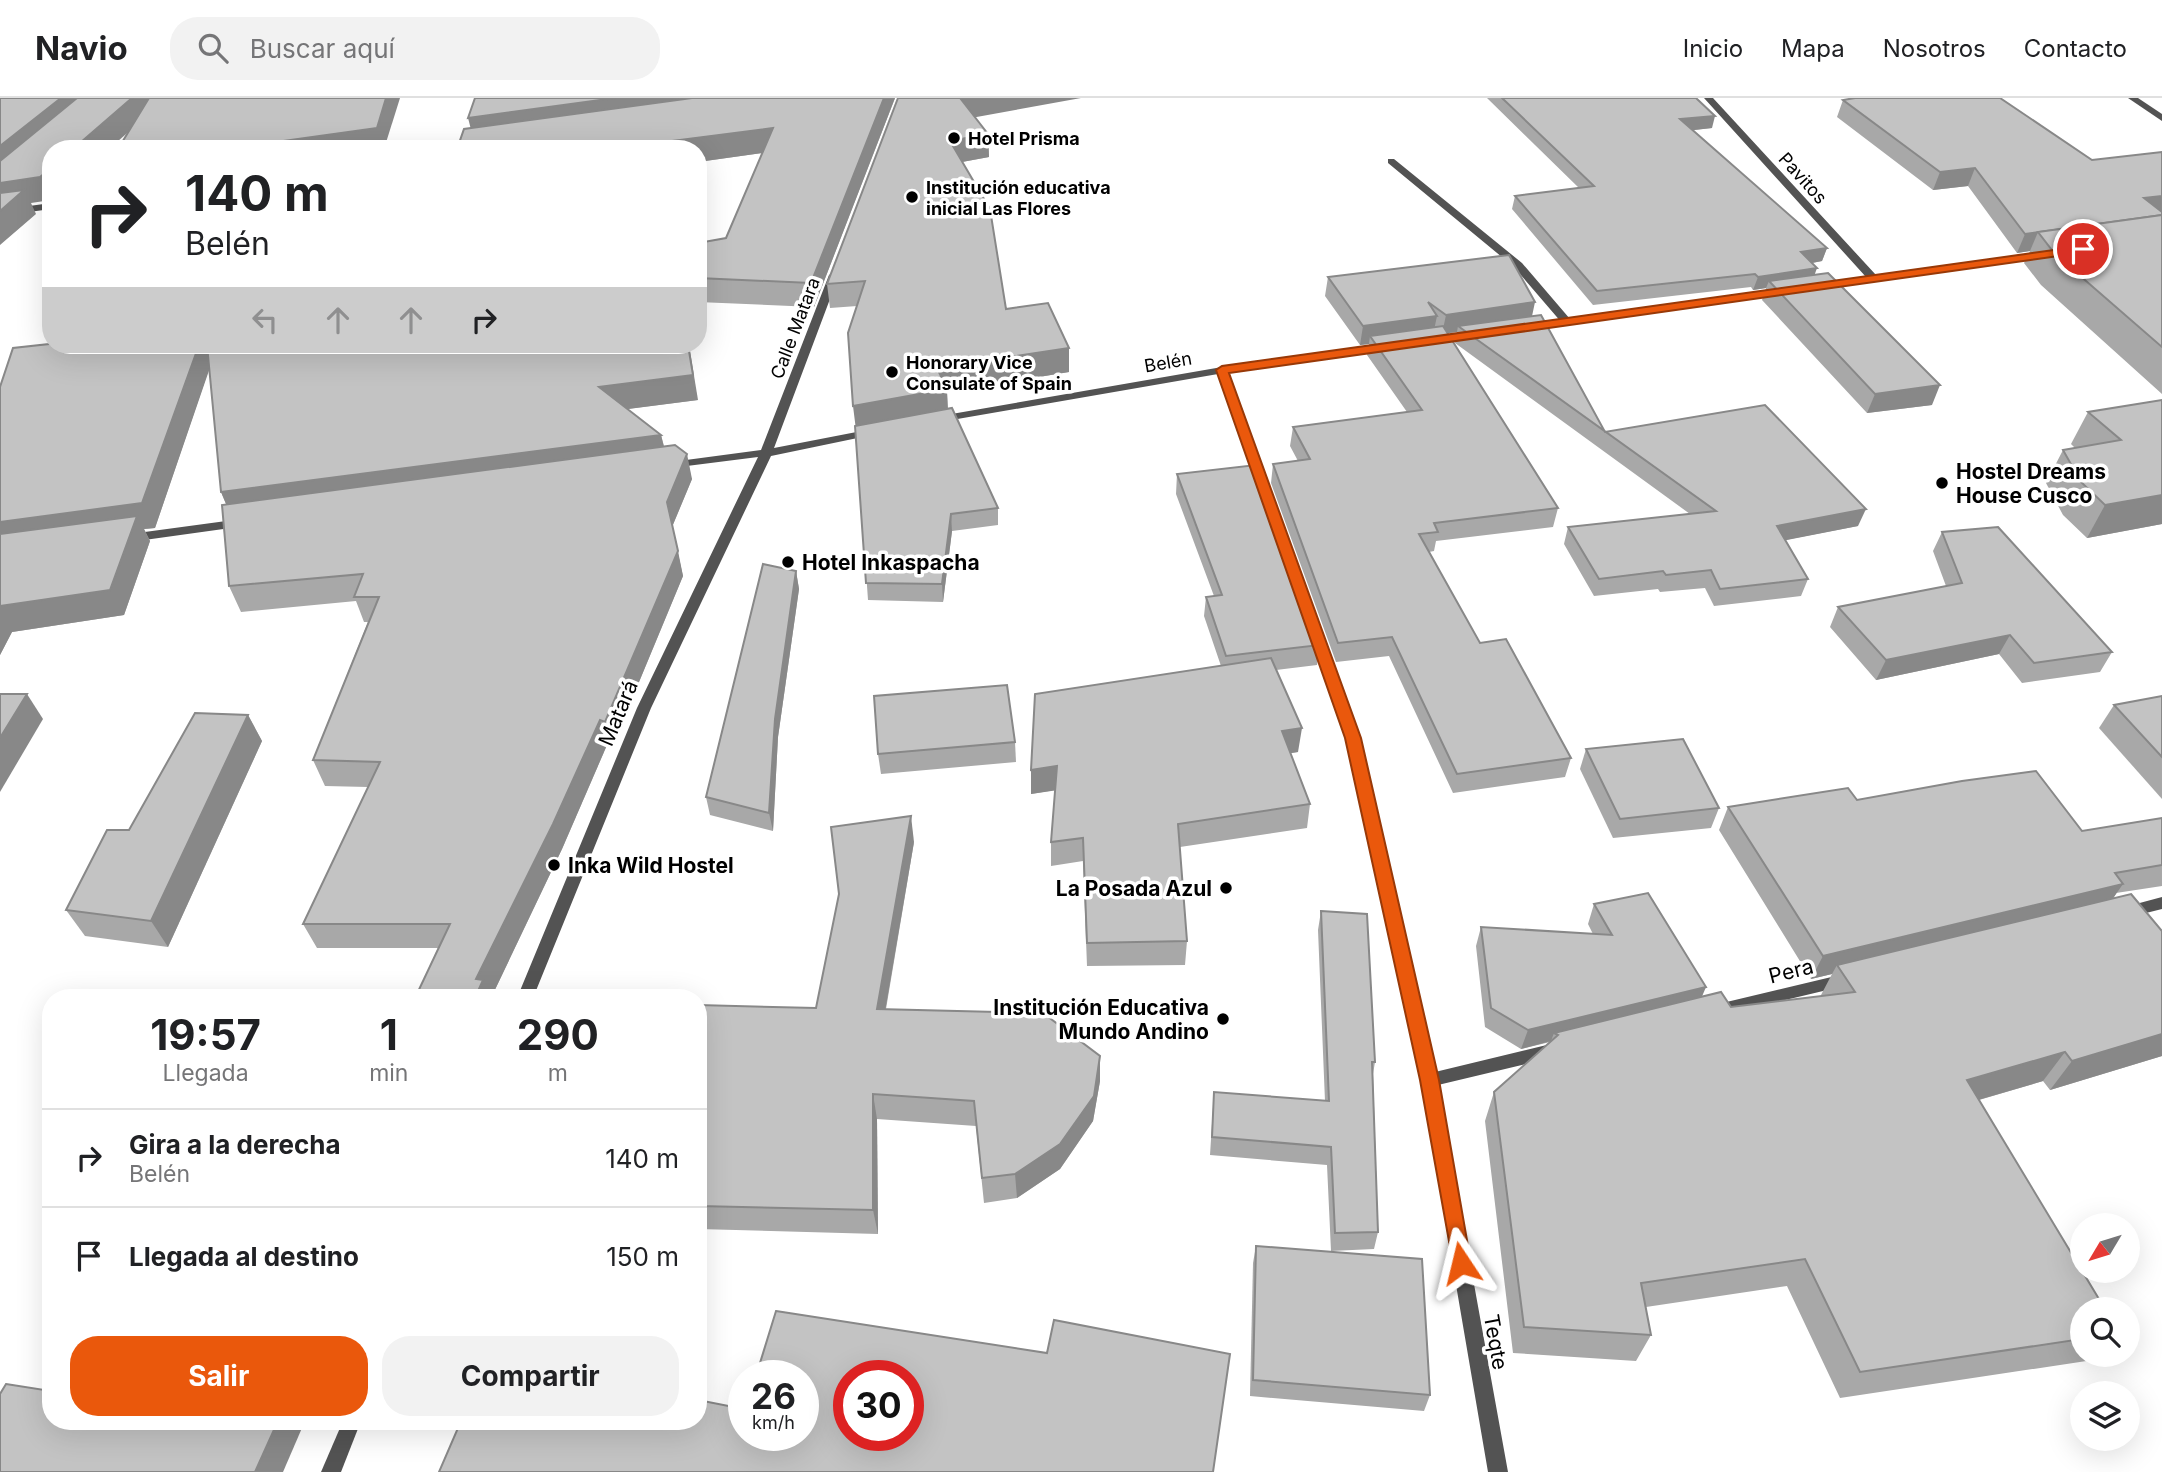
<!DOCTYPE html>
<html lang="es">
<meta charset="utf-8">
<style>
body{margin:0;font-family:Inter,sans-serif;background:#f2f2f2;color:#202124;height:100vh;display:flex;flex-direction:column;font-size:26px;white-space:nowrap}
*{box-sizing:border-box;margin:0}
p{font-size:23px;color:#757577}
.icon{flex:none;width:38px;height:38px;fill:none;stroke:currentColor;stroke-width:2;stroke-linecap:round;stroke-linejoin:round}
.map{position:relative;flex:1;overflow:hidden}
.drawer{position:absolute;left:42px;top:891px;width:665px;height:441px;display:flex;flex-direction:column;background:#fff;border-radius:28px;box-shadow:0 7px 28px #0002}
.drawer>*{flex:none}
.banner{position:absolute;left:42px;top:42px;width:665px;height:214px;border-radius:28px;box-shadow:0 7px 28px #0002;background:#fff;color:#202124;overflow:hidden}
.needle{width:46px;rotate:232deg}
.tools{position:absolute;left:2070px;top:1115px;display:grid;gap:14px}
.tools a{display:grid;place-items:center;width:70px;height:70px;border-radius:50%;background:#fff;box-shadow:0 7px 28px #0002;font-size:35px}
.speed{position:absolute;left:728px;top:1262px;display:flex;gap:14px;font-size:35px;font-weight:700;text-align:center}
.speed>*{display:grid;place-content:center;width:91px;height:91px;border-radius:50%;background:#fff;box-shadow:0 7px 28px #0002;line-height:1}
.speed small{font-size:18px;font-weight:400}
.speed .limit{border:10px solid #d22;background:#fff;color:#111}
.pin{position:absolute;display:grid;place-items:center;width:60px;height:60px;color:#fff;margin:-30px;border:4px solid #fff;border-radius:50%;box-shadow:0 2px 7px #0007}
.me{position:absolute;width:77px;margin:-38px;rotate:350deg;stroke-linejoin:round;filter:drop-shadow(0 0 5px #0008)}
.turn{display:flex;align-items:center;gap:24px;height:147px;padding:0 28px;font-size:32px}
.turn .icon{width:91px;height:91px;stroke-width:2.5}
.turn b{display:block;font-size:49px;line-height:60px}
.lanes{display:flex;align-items:center;height:66px;padding:0 28px;background:#0003;justify-content:center;gap:35px;direction:ltr}
.lanes .off{opacity:.35}
.eta{display:flex;justify-content:space-evenly;align-items:center;height:119px;text-align:center}
.eta b{font-size:42px;font-weight:700;line-height:49px}
.button{display:flex;gap:14px;margin-top:auto;padding:14px 28px}
.button a{flex:1;height:80px;border-radius:28px;background:#ea580c;color:#fff;font-size:28px;font-weight:700;line-height:80px;text-align:center}
.button a+a{background:#f2f2f2;color:#202124}
ul{padding:0;list-style:none}
li{display:flex;align-items:center;gap:21px;height:98px;padding:0 28px;border-top:2px solid #e0e0e0}
li div{flex:1}
li b{display:block;font-size:26px}
li em{font-style:normal}
header{display:flex;align-items:center;gap:42px;box-sizing:border-box;height:98px;padding:0 35px;background:#fff;border-bottom:2px solid #e0e0e0}
header strong{font-size:33px}
nav{display:flex;gap:38px;margin-inline-start:auto;font-size:24px}
.search{width:490px;height:63px;background:#f2f2f2;display:flex;align-items:center;gap:18px;box-sizing:border-box;padding:0 24px;border-radius:28px;color:#757577;font-size:26px}
.map>svg:first-child{display:block}
</style>
<header>
<strong>Navio</strong>
<div class="search"><svg class="icon" aria-label="search" viewBox="0 0 24 24"><circle cx="10" cy="10" r="6"/><path d="M15 15l6 6"/></svg>Buscar aquí</div>
<nav><a>Inicio</a><a>Mapa</a><a>Nosotros</a><a>Contacto</a></nav>
</header>
<div class="map">
<svg width="2162" height="1374" viewBox="0 0 2162 1374">
<rect width="100%" height="100%" fill="#fff"/>
<g fill="none" stroke-linecap="round" stroke-linejoin="round">
<path fill="#535353" fill-rule="evenodd" d="M1388,61H1394L1522,165L1570,221V225H1562L1514,169L1388,65Z"/>
<g fill="#535353" fill-rule="evenodd">
<path d="M1704,0H1713L1876,177L2045,154L2050,157L2045,160L1818,190L1817,188L1822,185L1866,179Z"/>
<path d="M2128,0H2138L2162,16V23Z"/>
<path d="M51,105V111L0,118V112Z"/>
<path d="M834,174L839,177L774,350L872,331L878,334L872,337L771,358L651,610L533,900H517L637,610L758,359L671,370L665,367L671,364L761,352L829,177Z"/>
<path d="M1781,191L1786,194L1785,196L1528,232L1523,229L1528,226Z"/>
<path d="M1386,246L1391,249L1390,251L1228,274L1267,383L1261,387L1255,383L1218,276L940,324L934,321L940,318L1222,269Z"/>
<path d="M241,421L247,425L245,428L130,444L124,440L130,436Z"/>
<path d="M1314,527L1320,531L1360,640L1435,974L1555,945L1561,947L1563,952L1561,957L1555,959L1438,987L1508,1374H1488L1421,982L1346,640L1308,531Z"/>
<path d="M2162,799V811L2126,820L2121,818L2119,814L2121,810Z"/>
<path d="M1844,876L1849,878L1852,882L1849,886L1844,888L1714,919L1708,918L1706,913L1708,908L1714,907Z"/>
<path d="M343,1323H361L341,1374H321Z"/>
</g>
</g>
<g fill="#a8a8a8">
<path d="M475,0H895L814,209L698,204V145L726,140L762,55L698,64V51L471,30Z"/>
<path d="M1487,0H1696L1712,30L1693,32L1827,150L1822,163L1812,165L1815,176L1932,307L1867,315L1762,202L1766,190L1753,192L1751,189L1593,207L1512,111L1515,98L1579,90Z"/>
<path d="M1843,2L2092,62L2162,54V296L2041,187L2024,165L2030,153L2017,155L1968,88L1933,92L1837,19Z"/>
<path d="M975,19L988,36L989,59L962,64L1006,211L1069,250V274L947,294L948,311L998,410V427L952,433L943,504L868,502L856,328L857,208L830,210L827,186Z"/>
<path d="M1328,179L1532,218L1605,334L1858,428L1785,442L1808,481L1801,498L1714,508L1705,490L1660,494L1658,491L1594,498L1564,446L1568,429L1690,416L1455,245L1457,234L1447,235L1558,410L1553,429L1436,443L1434,453L1429,454L1480,545L1571,660L1565,679L1453,695L1389,558L1336,564L1271,385L1273,366L1298,363L1290,348L1293,329L1407,314L1367,257L1369,246L1360,247L1325,198Z"/>
<path d="M49,246L698,302L627,311L661,337L664,348L692,381L672,429L683,478L612,649L607,647L562,751L491,900H415L438,850H317L303,826L368,689L325,688L313,662L368,524H364L356,503L241,514L229,488L226,406L221,394L209,271L155,430L144,431L150,443L124,517L12,534L0,557V289Z"/>
<path d="M2162,302V426L2087,440L2063,417L2046,385L2063,352L2075,350L2071,346L2088,314Z"/>
<path d="M1177,376L1320,547L1317,567L1276,572L1298,654L1290,655L1310,706L1307,730L1180,749L1187,843L1185,867L1087,868L1083,763L1051,768V744L1055,692L1031,696V672L1221,568L1204,518L1206,499L1214,498L1176,396Z"/>
<path d="M1942,434L2112,554L2100,574L2022,585L1999,556L1876,582L1830,529L1838,509L1946,488L1933,453Z"/>
<path d="M796,473L799,491L778,639L773,733L710,717L706,699Z"/>
<path d="M2162,598V701L2099,630L2114,607Z"/>
<path d="M248,617L262,643L168,849L85,838L66,812L129,732Z"/>
<path d="M1015,644L1016,664L881,676L878,656Z"/>
<path d="M1586,651L1719,710L1711,730L1613,740L1580,671Z"/>
<path d="M1857,702L2082,733L2162,720V788L2116,795L2113,801L2162,958L2050,992L2043,983L1979,1002L2082,1211V1256H2098L2093,1262L1840,1300L1787,1188L1646,1209L1651,1237L1636,1263L1513,1255L1485,1023L1494,994L1550,944L1521,951L1485,929L1476,848L1481,829L1593,836L1588,826L1594,806L1702,899L1731,909L1822,898L1821,897L1832,876L1811,881L1719,732L1728,709Z"/>
<path d="M914,744L886,911L1100,983L1093,1023L1060,1071L1017,1100L984,1105L976,1028L877,1021L878,1136L698,1131V907L816,910Z"/>
<path d="M1321,813L1375,964L1373,976L1378,1134L1374,1151L1331,1153L1327,1067L1210,1057L1214,994L1325,1003L1318,832Z"/>
<path d="M1256,1148L1430,1297L1424,1313L1250,1298L1253,1165Z"/>
</g>
<g fill="#888">
<path d="M61,0H99L0,81V48Z"/>
<path d="M132,0H167L109,51H73Z"/>
<path d="M386,0H400L384,51H261V46Z"/>
<path d="M615,0H782L474,43L468,20Z"/>
<path d="M884,0H895L814,209L811,185Z"/>
<path d="M959,0H1081L960,22Z"/>
<path d="M1715,18L1712,30L1677,34L1680,21Z"/>
<path d="M773,30L776,53L698,64V51H634V48Z"/>
<path d="M988,36L989,59L951,66L950,43Z"/>
<path d="M51,70V102L31,105L36,116L0,147V85Z"/>
<path d="M1975,70L1968,88L1933,92L1940,74Z"/>
<path d="M2162,98V115L2144,100Z"/>
<path d="M2038,134L2030,153L2017,155L2025,136Z"/>
<path d="M1827,150L1822,163L1796,168L1801,154Z"/>
<path d="M1817,170L1812,184L1769,183L1766,190L1753,192L1758,179Z"/>
<path d="M1535,204L1531,223L1458,228L1457,234L1442,236L1446,217Z"/>
<path d="M1437,218L1433,237L1370,238L1369,246L1360,247L1363,228Z"/>
<path d="M199,247H213L216,252L155,430L144,431L150,443L124,517L12,534L0,557V424Z"/>
<path d="M689,247L698,302L605,314L599,289Z"/>
<path d="M1069,250V274L947,294L948,316L856,332L853,308L937,270Z"/>
<path d="M1940,287L1932,307L1867,315L1875,296Z"/>
<path d="M661,337L667,362L232,420L221,394Z"/>
<path d="M687,356L692,381L672,429L667,404Z"/>
<path d="M2162,397V426L2087,440L2105,407Z"/>
<path d="M1866,411L1858,428L1771,445L1777,428Z"/>
<path d="M951,416L952,433L943,504L942,486Z"/>
<path d="M678,453L683,478L612,649L605,624Z"/>
<path d="M796,473L799,491L778,639L773,733L769,715L775,621Z"/>
<path d="M2010,537L1999,556L1876,582L1886,562Z"/>
<path d="M27,596L43,621L0,694V640Z"/>
<path d="M248,617L262,643L168,849L151,823Z"/>
<path d="M600,622L607,647L562,751L491,900H475L476,881Z"/>
<path d="M1302,630L1298,654L1279,657L1282,633Z"/>
<path d="M1057,668L1058,692L1031,696V672Z"/>
<path d="M911,718L914,744L881,937L877,911Z"/>
<path d="M2123,786L2107,809L1837,867L1832,876L1811,881L1823,858Z"/>
<path d="M1706,889L1698,908L1554,935L1551,943L1521,951L1528,932Z"/>
<path d="M2162,936V958L2050,992L2072,963Z"/>
<path d="M2065,954L2043,983L1947,1011L1967,982Z"/>
<path d="M1100,958V983L1093,1023L1060,1071L1017,1100L1015,1076Z"/>
<path d="M873,996L877,1021L878,1136L873,1112Z"/>
<path d="M278,1323H305L283,1374H255Z"/>
</g>
<g fill="#c3c3c3" stroke="#888" stroke-width="2" fill-rule="evenodd">
<path d="M0,0H61L0,48Z"/>
<path d="M77,0H132L73,51H51V70L40,79L0,85V63Z"/>
<path d="M149,0H386L377,30L261,46V51H118Z"/>
<path d="M475,0H615L468,20Z"/>
<path d="M692,0H884L811,185L698,180V145L726,140L773,30L634,48V51H457L464,31Z"/>
<path d="M898,0H960L988,36L950,43L990,111L1006,211L1048,205L1069,250L937,270L947,291L853,308L848,235L865,183L827,186Z"/>
<path d="M1502,0H1696L1715,18L1680,21L1827,150L1801,154L1817,170L1758,179L1755,176L1597,193L1515,98L1594,88Z"/>
<path d="M1855,0H2000L2092,62L2162,54V98L2144,100L2162,114V117L2025,136L1975,70L1940,74L1843,2Z"/>
<path d="M24,92L0,113V95Z"/>
<path d="M2162,117V249L2055,156L2038,134Z"/>
<path d="M1509,157L1535,204L1446,217L1428,204L1437,218L1363,228L1328,179Z"/>
<path d="M1828,175L1940,287L1875,296L1769,183Z"/>
<path d="M1541,217L1605,334L1765,307L1866,411L1777,428L1808,481L1720,491L1711,472L1666,477L1663,473L1599,481L1568,429L1716,413L1458,228Z"/>
<path d="M1443,228L1558,410L1434,425L1438,434L1419,436L1480,545L1506,541L1571,660L1457,676L1392,539L1338,545L1273,366L1310,361L1293,329L1422,312L1370,238Z"/>
<path d="M51,240V247H199L142,405L0,424V289L13,250L49,246Z"/>
<path d="M207,247H688L693,277L599,289L661,337L221,394Z"/>
<path d="M2162,302V397L2105,407L2081,384L2063,352L2121,342L2088,314Z"/>
<path d="M952,310L998,410L951,416L942,486L866,485L855,328Z"/>
<path d="M675,347L687,356L667,404L678,453L605,624L600,622L553,726L476,881L483,882L475,900H415L450,826H303L380,664L313,662L379,499H354L363,476L229,488L222,407Z"/>
<path d="M1256,367L1320,547L1226,558L1206,499L1222,497L1177,376Z"/>
<path d="M137,418L110,492L0,508V436Z"/>
<path d="M1998,429L2112,554L2034,565L2010,537L1886,562L1838,509L1962,485L1942,434Z"/>
<path d="M763,466L796,473L775,621L769,715L706,699Z"/>
<path d="M1271,560L1302,630L1282,633L1310,706L1178,726L1187,843L1087,845L1083,740L1051,744L1057,668L1031,672L1035,596Z"/>
<path d="M1007,587L1015,644L878,656L874,598Z"/>
<path d="M0,596H27L0,640Z"/>
<path d="M2162,598V659L2114,607Z"/>
<path d="M195,615L248,617L151,823L66,812L107,732H129Z"/>
<path d="M1683,641L1719,710L1620,721L1586,651Z"/>
<path d="M2036,673L2082,733L2162,720V767L2115,775L2123,786L1823,858L1728,709L1848,690L1857,702L1962,683Z"/>
<path d="M911,718L877,911L1043,915L1100,958L1094,998L1060,1046L1015,1076L982,1080L974,1003L873,996V1112L698,1108V907L816,910L839,796L831,729Z"/>
<path d="M1648,795L1706,889L1528,932L1491,910L1481,829L1612,837L1594,806Z"/>
<path d="M2131,796L2162,833V936L2072,963L2065,954L1967,982L2105,1211H2082V1241L1860,1274L1805,1161L1641,1185L1651,1237L1524,1229L1494,994L1558,937L1554,935L1721,894L1731,909L1855,894L1837,867Z"/>
<path d="M1321,813L1367,816L1375,964H1372L1378,1134L1335,1135L1331,1049L1212,1039L1214,994L1329,1003Z"/>
<path d="M1256,1148L1422,1161L1430,1297L1253,1282Z"/>
<path d="M776,1213L1047,1255L1054,1222L1230,1256L1213,1374H439L461,1323H698V1302L744,1311V1337H803V1278H756ZM849,1278H908V1337H849Z"/>
<path d="M6,1286L51,1293V1323H278L255,1374H0V1296Z"/>
</g>
<path fill="#ea580c" stroke="#983908" stroke-width="2" d="M2083,148L2089,151L2087,154L1229,275L1361,640L1439,982L1471,1165L1468,1171L1461,1174L1454,1171L1420,982L1345,640L1216,272L1222,268Z"/>
<g fill="#000" stroke="#fff" stroke-width="2.5">
<circle cx="954" cy="40" r="7"/>
<circle cx="912" cy="99" r="7"/>
<circle cx="892" cy="274" r="7"/>
<circle cx="1942" cy="385" r="7"/>
<circle cx="788" cy="464" r="7"/>
<circle cx="554" cy="767" r="7"/>
<circle cx="1226" cy="790" r="7"/>
<circle cx="1223" cy="921" r="7"/>
</g>
<g text-anchor="middle" dominant-baseline="central" stroke-width="7" stroke-linejoin="round" paint-order="stroke">
<g font-size="18" font-weight="bold" fill="#000" stroke="#fff" text-anchor="start">
<text x="968" y="40">Hotel Prisma</text>
<text x="926" y="89">Institución educativa<tspan x="926" dy="21">inicial Las Flores</tspan></text>
<text x="906" y="264">Honorary Vice<tspan x="906" dy="21">Consulate of Spain</tspan></text>
</g>
<g font-size="18" fill="#000" stroke="#fff">
<text transform="translate(1803 80) rotate(48)">Pavitos</text>
<text transform="translate(795 230) rotate(-69)">Calle Matara</text>
<text transform="translate(1168 264) rotate(-10)">Belén</text>
</g>
<g font-size="21" font-weight="bold" fill="#000" stroke="#fff" text-anchor="start">
<text x="1956" y="373">Hostel Dreams<tspan x="1956" dy="24">House Cusco</tspan></text>
<text x="802" y="464">Hotel Inkaspacha</text>
<text x="568" y="767">Inka Wild Hostel</text>
<text x="1212" y="790" text-anchor="end">La Posada Azul</text>
<text x="1209" y="909" text-anchor="end">Institución Educativa<tspan x="1209" dy="24">Mundo Andino</tspan></text>
</g>
<g font-size="21" fill="#000" stroke="#fff">
<text transform="translate(618 615) rotate(-67)">Matará</text>
<text transform="translate(1791 873) rotate(-14)">Pera</text>
<text transform="translate(1496 1244) rotate(80)">Teqte</text>
</g>
</g>
</svg>
<div class="tools">
<a><svg class="needle" viewBox="-14 -14 28 28"><path d="M0-13l5 13h-10z" fill="#e53935"/><path d="M0 13l5-13h-10z" fill="#757577"/></svg></a>
<a><svg class="icon" aria-label="search" viewBox="0 0 24 24"><circle cx="10" cy="10" r="6"/><path d="M15 15l6 6"/></svg></a>
<a><svg class="icon" aria-label="layers" viewBox="0 0 24 24"><path d="M12 4l9 5-9 5-9-5zM3 14l9 5 9-5"/></svg></a>
</div>
<div class="speed"><div>26<small>km/h</small></div><div class="limit">30</div></div>
<div class="pin" style="left:2083px;top:151px;background:#d93025"><svg class="icon" aria-label="arrive" viewBox="0 0 24 24"><path d="M6 21V4h12l-3 4 3 4H6"/></svg></div>
<svg class="me" style="left:1461px;top:1165px" viewBox="-20 -20 40 40"><path d="M0-17L14 15 0 8-14 15z" fill="#ea580c" stroke="#fff" stroke-width="4"/></svg>
<div class="banner">
<div class="turn"><svg class="icon" aria-label="right" viewBox="0 0 24 24"><path d="M7 20v-9h11M14 6l5 5-5 5"/></svg><div><b>140 m</b>Belén</div></div>
<div class="lanes"><svg class="icon off" aria-label="left" viewBox="0 0 24 24"><path d="M17 20v-9H6M10 6l-5 5 5 5"/></svg><svg class="icon off" aria-label="ahead" viewBox="0 0 24 24"><path d="M12 20V5M6 11l6-6 6 6"/></svg><svg class="icon off" aria-label="ahead" viewBox="0 0 24 24"><path d="M12 20V5M6 11l6-6 6 6"/></svg><svg class="icon" aria-label="right" viewBox="0 0 24 24"><path d="M7 20v-9h11M14 6l5 5-5 5"/></svg></div>
</div>
<section class="drawer">
<div class="eta">
<div><b>19:57</b><p>Llegada</p></div>
<div><b>1</b><p>min</p></div>
<div><b>290</b><p>m</p></div>
</div>
<ul>
<li><svg class="icon" aria-label="right" viewBox="0 0 24 24"><path d="M7 20v-9h11M14 6l5 5-5 5"/></svg><div><b>Gira a la derecha</b><p>Belén</p></div><em>140 m</em></li>
<li><svg class="icon" aria-label="arrive" viewBox="0 0 24 24"><path d="M6 21V4h12l-3 4 3 4H6"/></svg><div><b>Llegada al destino</b></div><em>150 m</em></li>
</ul>
<div class="button"><a>Salir</a><a>Compartir</a></div>
</section>
</div>
